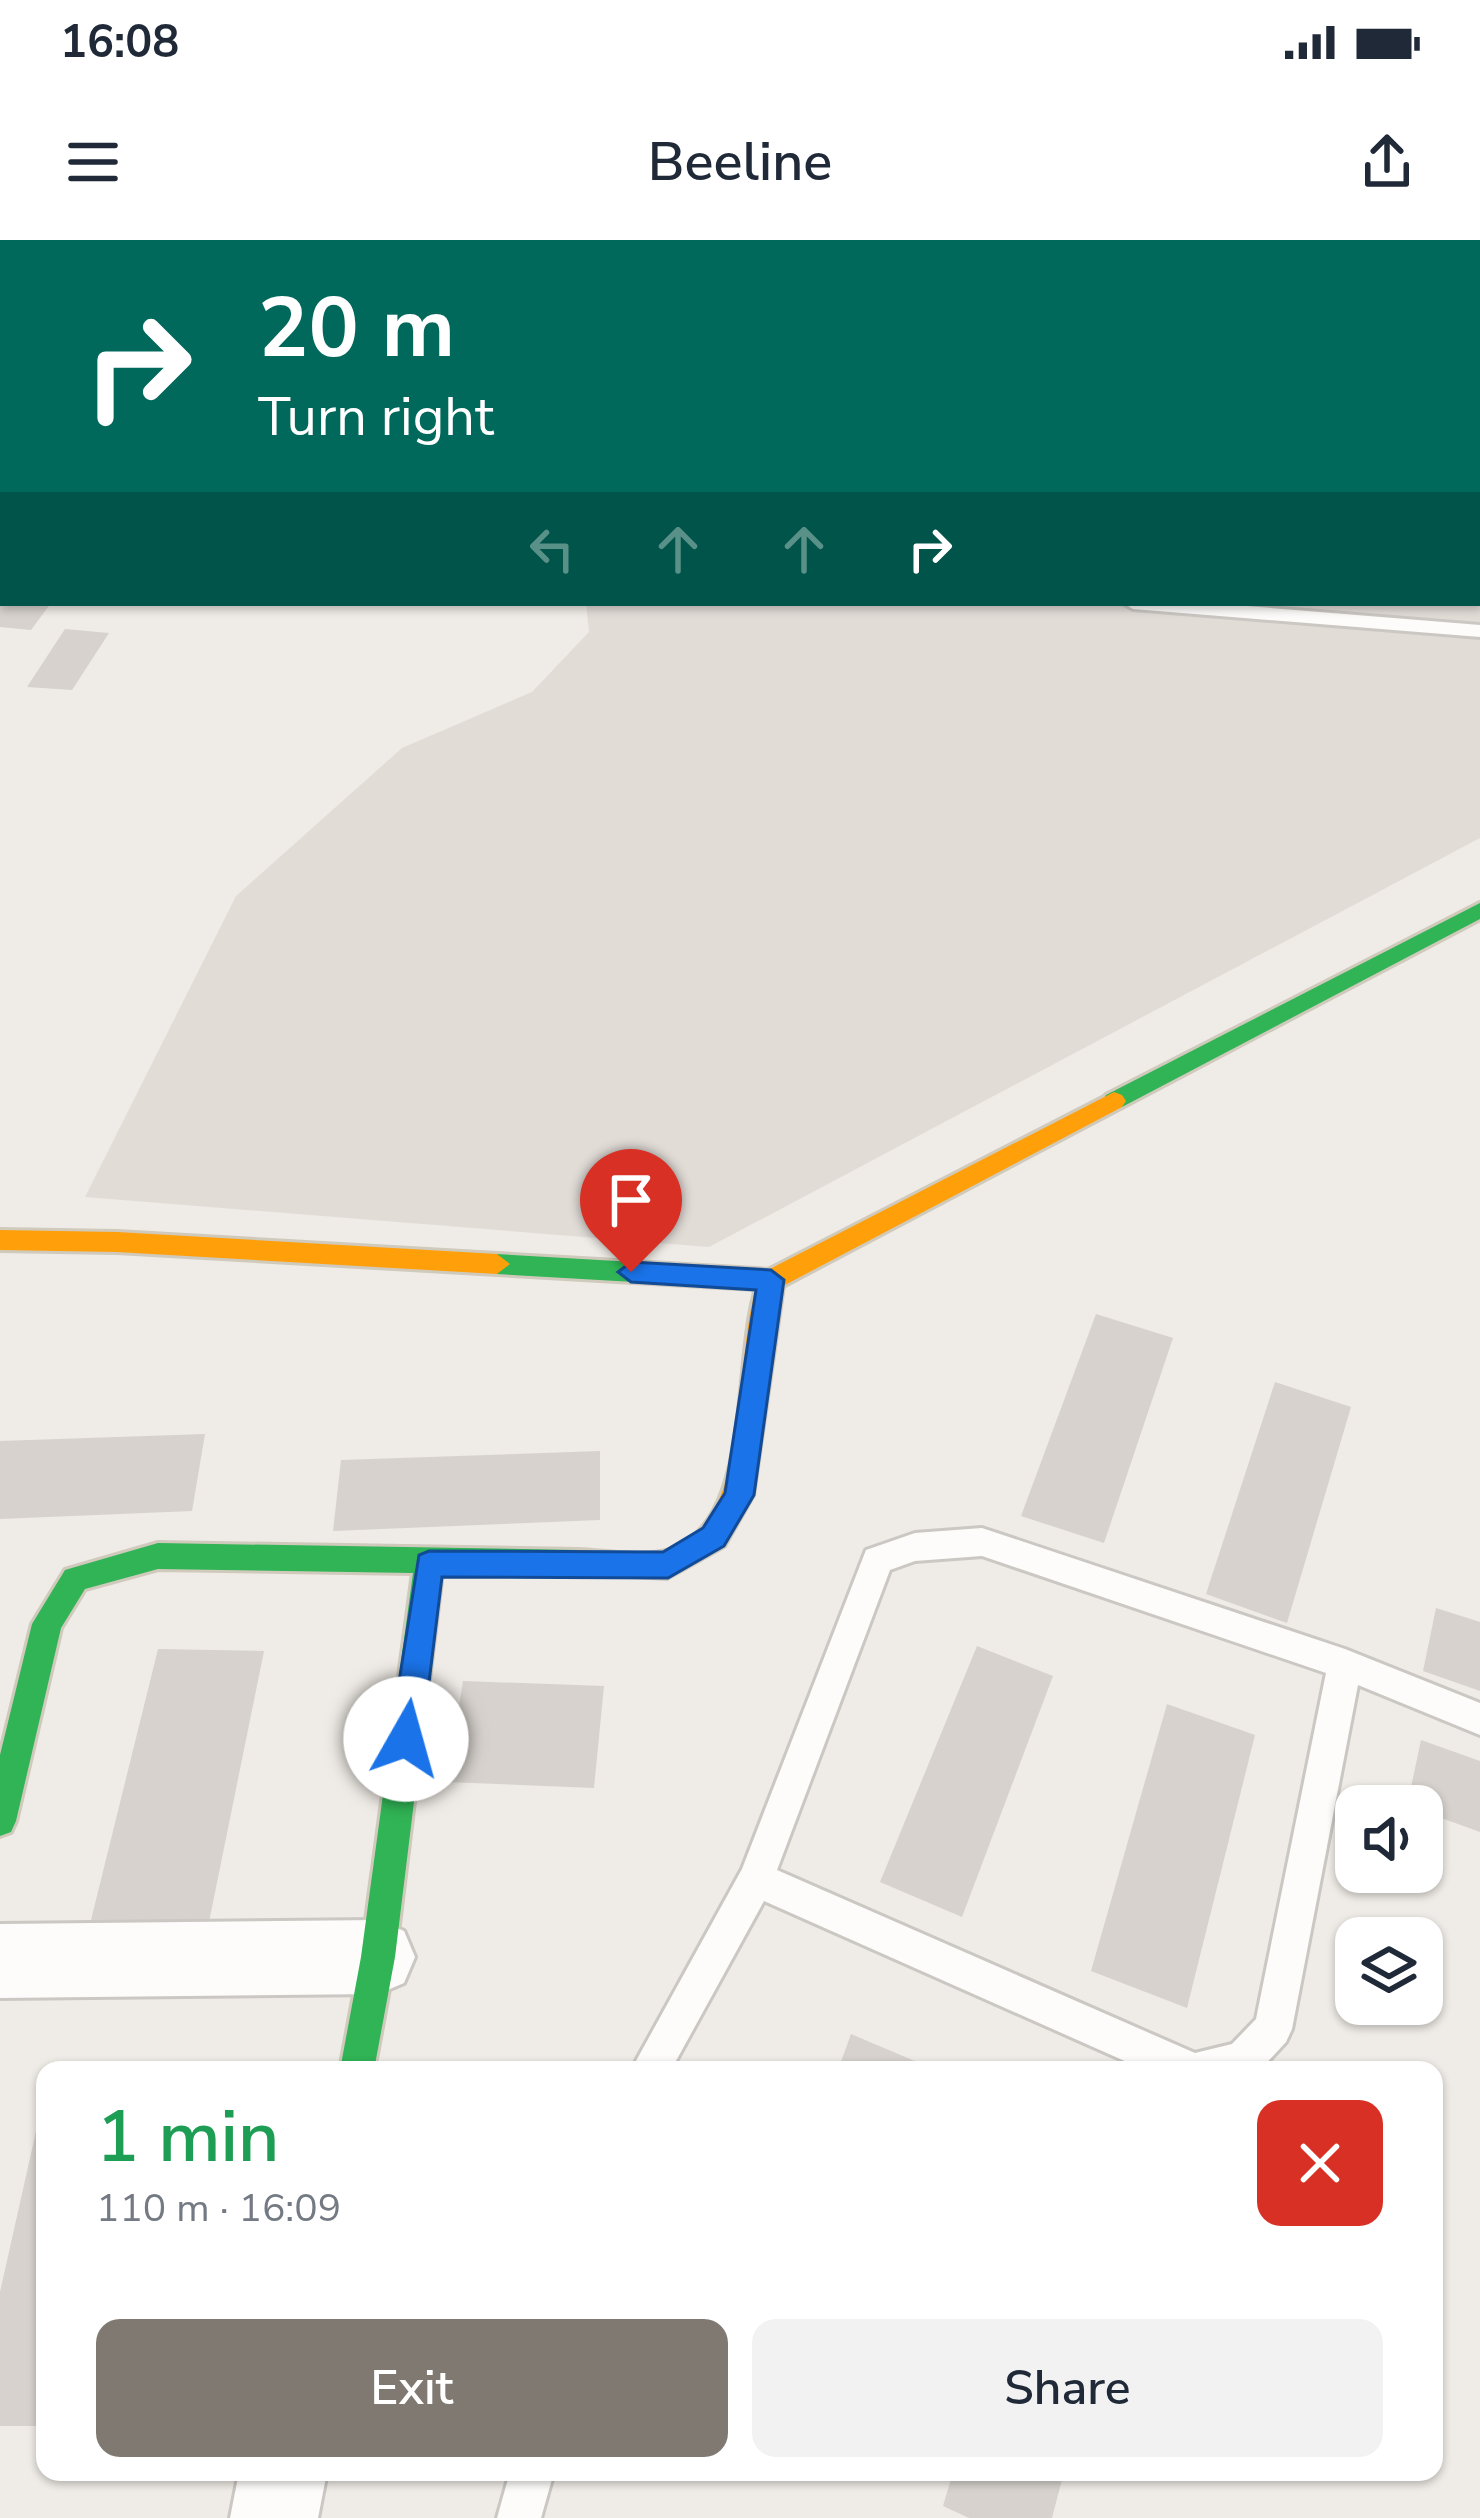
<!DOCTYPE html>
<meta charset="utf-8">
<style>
body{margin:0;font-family:"Nunito Sans",sans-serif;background:#f2f2f3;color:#1f2937;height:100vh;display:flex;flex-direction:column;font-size:45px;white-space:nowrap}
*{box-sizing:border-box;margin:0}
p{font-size:39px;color:#747a83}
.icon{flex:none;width:66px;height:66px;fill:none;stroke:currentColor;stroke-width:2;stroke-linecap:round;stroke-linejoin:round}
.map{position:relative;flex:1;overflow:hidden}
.side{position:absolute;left:36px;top:1821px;width:1407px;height:420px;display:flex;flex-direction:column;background:#fff;border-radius:24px;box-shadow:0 3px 9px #0004}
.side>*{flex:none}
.banner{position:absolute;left:0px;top:0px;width:1482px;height:366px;box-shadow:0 3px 9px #0004;background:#00695c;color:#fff;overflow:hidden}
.buttons{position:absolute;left:1335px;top:1545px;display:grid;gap:24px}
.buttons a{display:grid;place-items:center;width:108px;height:108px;border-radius:24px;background:#fff;box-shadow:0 3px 9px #0004;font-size:60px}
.pin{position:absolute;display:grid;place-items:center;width:102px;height:102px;color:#fff;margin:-123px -51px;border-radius:50% 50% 50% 0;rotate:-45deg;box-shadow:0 0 12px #0007}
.pin .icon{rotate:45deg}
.me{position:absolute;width:132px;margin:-66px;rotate:7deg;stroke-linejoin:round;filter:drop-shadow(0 0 9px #0008)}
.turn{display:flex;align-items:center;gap:42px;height:252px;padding:0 60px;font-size:54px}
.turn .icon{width:156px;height:156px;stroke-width:2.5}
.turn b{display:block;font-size:84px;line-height:102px}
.lanes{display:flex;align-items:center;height:114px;padding:0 60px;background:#0003;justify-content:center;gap:60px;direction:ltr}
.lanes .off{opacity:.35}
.round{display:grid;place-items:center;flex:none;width:126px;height:126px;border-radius:24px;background:#f2f2f3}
.head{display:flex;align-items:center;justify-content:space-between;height:204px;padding:0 60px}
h1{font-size:72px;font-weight:600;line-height:90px;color:#1e9e55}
.primary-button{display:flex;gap:24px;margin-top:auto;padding:24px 60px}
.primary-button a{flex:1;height:138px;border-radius:24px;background:#807971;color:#fff;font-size:48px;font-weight:600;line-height:138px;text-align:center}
.primary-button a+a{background:#f2f2f3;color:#1f2937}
.status{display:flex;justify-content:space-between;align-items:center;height:84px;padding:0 60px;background:#fff;direction:ltr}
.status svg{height:33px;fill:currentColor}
header{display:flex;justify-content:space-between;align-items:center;height:156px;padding:0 60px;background:#fff;font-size:54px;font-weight:600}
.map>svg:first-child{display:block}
</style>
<div class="status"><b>16:08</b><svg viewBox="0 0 49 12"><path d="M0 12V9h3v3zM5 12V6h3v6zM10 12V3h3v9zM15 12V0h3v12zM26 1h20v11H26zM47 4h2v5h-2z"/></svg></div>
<header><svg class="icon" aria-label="menu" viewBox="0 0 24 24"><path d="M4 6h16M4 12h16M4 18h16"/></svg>Beeline<svg class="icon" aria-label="share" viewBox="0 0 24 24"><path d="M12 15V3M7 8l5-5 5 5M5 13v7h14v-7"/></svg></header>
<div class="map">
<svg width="1480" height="2278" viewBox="0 0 1480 2278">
<rect width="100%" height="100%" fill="#efebe6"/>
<path fill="#e2dcd7" d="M917,0H1480V598L709,1007L85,957L236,656L402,508L532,452L589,392L586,363H1479V3Z"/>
<g fill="#d7d2cd">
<path d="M0,363H51L31,390L0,387Z"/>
<path d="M65,389L109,393L72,450L27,447Z"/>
<path d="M1096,1074L1173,1098L1104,1303L1021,1276Z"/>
<path d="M1275,1142L1351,1167L1287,1383L1206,1354Z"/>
<path d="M205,1194L192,1271L0,1279V1201Z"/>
<path d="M600,1211V1280L333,1291L341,1220Z"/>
<path d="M1436,1368L1480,1382V1451L1423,1431Z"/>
<path d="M977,1406L1053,1436L962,1677L880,1642Z"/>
<path d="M158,1409L264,1411L208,1687L90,1684Z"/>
<path d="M463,1441L604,1446L594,1548L447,1542Z"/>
<path d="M1167,1464L1255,1495L1187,1768L1091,1731Z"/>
<path d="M1421,1500L1480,1521V1592L1422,1571V1566H1407Z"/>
<path d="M851,1794L936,1830H838Z"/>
<path d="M43,1860L45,2186H0V2052Z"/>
<path d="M953,2232H1064L1052,2278H969L943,2266Z"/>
</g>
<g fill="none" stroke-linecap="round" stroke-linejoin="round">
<g stroke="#cbc7c2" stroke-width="6">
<g id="lane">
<path d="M1100,0H1116L1099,3Z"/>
<path d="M1123,363H1209L1480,385V397L1133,369Z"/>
<path d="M982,1288L1345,1409L1480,1463V1495L1358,1445L1292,1789L1286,1802L1260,1830H1145L764,1661L671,1830H631L742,1629L866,1310L915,1293ZM982,1316L1326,1433L1256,1779L1232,1804L1195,1813L777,1630L890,1330L915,1321Z"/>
<path d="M510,2232H554L541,2278H497Z"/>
</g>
</g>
<g stroke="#cbc7c2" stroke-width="6">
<g id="street">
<path d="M77,0H110L75,3Z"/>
<path d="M361,0H394L359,3Z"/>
<path d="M3,69V91L0,92V70Z"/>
<rect x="0" y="251" width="3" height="22"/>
<path d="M378,1680L404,1691L415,1717L404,1743L378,1754L0,1758V1684Z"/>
<path d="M239,2232H327L318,2278H230Z"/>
</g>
</g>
<g stroke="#d0cabd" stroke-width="6">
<g id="fast">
<path d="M1480,663V679L1122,867H1106L1102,861L1106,855Z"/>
<path d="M497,1014L771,1030L784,1040L771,1050L497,1034L484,1024Z"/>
<path d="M158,1303L578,1310L588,1314L593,1323L588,1332L578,1336L442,1333L395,1717L374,1830H340L361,1717L413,1333L158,1329L85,1349L61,1388L16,1581L11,1592L0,1596V1515L32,1384L65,1330Z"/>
</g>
</g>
<g stroke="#d0cabd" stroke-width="6">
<g id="slow">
<path d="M1114,852L1122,855L1126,861L1122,867L783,1046L753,1255L724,1306L667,1338L568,1332L563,1323L568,1314L578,1310C604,1311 636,1317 661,1312C761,1293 728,1103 762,1033Z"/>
<path d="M0,990L117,992L497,1014L510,1024L497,1034L117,1012L0,1010Z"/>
</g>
</g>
<use href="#lane" fill="#fdfcfb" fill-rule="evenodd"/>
<use href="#street" fill="#fdfcfb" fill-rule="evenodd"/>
<use href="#fast" fill="#30b455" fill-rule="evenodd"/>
<use href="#slow" fill="#ff9f0a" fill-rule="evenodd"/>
</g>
<path fill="#1a73e8" stroke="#114b97" stroke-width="3" d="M631,1022L771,1030L784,1040L754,1255L724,1306L668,1338L442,1337L422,1499L417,1509L406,1513L395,1509L390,1499L419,1315L429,1311L663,1312L703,1288L725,1253L756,1050L631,1042L618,1032Z"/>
</svg>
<div class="buttons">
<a><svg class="icon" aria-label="sound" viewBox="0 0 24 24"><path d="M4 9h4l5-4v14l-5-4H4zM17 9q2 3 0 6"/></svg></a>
<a><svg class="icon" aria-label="layers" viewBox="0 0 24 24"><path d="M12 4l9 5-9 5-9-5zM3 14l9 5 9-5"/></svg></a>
</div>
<div class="pin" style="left:631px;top:1032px;background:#d93025"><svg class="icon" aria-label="arrive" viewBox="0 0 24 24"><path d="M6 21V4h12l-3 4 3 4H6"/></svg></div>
<svg class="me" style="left:406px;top:1499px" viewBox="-20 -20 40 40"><circle r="19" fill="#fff"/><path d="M0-13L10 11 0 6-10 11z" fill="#1a73e8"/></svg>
<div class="banner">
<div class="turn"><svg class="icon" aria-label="right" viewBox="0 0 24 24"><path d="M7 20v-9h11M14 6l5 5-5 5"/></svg><div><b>20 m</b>Turn right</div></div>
<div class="lanes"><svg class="icon off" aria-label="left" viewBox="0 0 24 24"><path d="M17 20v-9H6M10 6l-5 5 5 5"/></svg><svg class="icon off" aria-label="ahead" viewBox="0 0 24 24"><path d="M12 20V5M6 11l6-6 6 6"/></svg><svg class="icon off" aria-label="ahead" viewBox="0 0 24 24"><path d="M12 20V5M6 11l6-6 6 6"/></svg><svg class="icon" aria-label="right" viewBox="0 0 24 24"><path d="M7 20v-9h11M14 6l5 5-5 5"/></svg></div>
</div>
<section class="side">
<div class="head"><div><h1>1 min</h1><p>110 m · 16:09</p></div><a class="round" style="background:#d93025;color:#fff"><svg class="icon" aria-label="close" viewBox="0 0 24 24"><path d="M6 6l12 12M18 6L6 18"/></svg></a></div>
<div class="primary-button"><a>Exit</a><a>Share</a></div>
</section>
</div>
